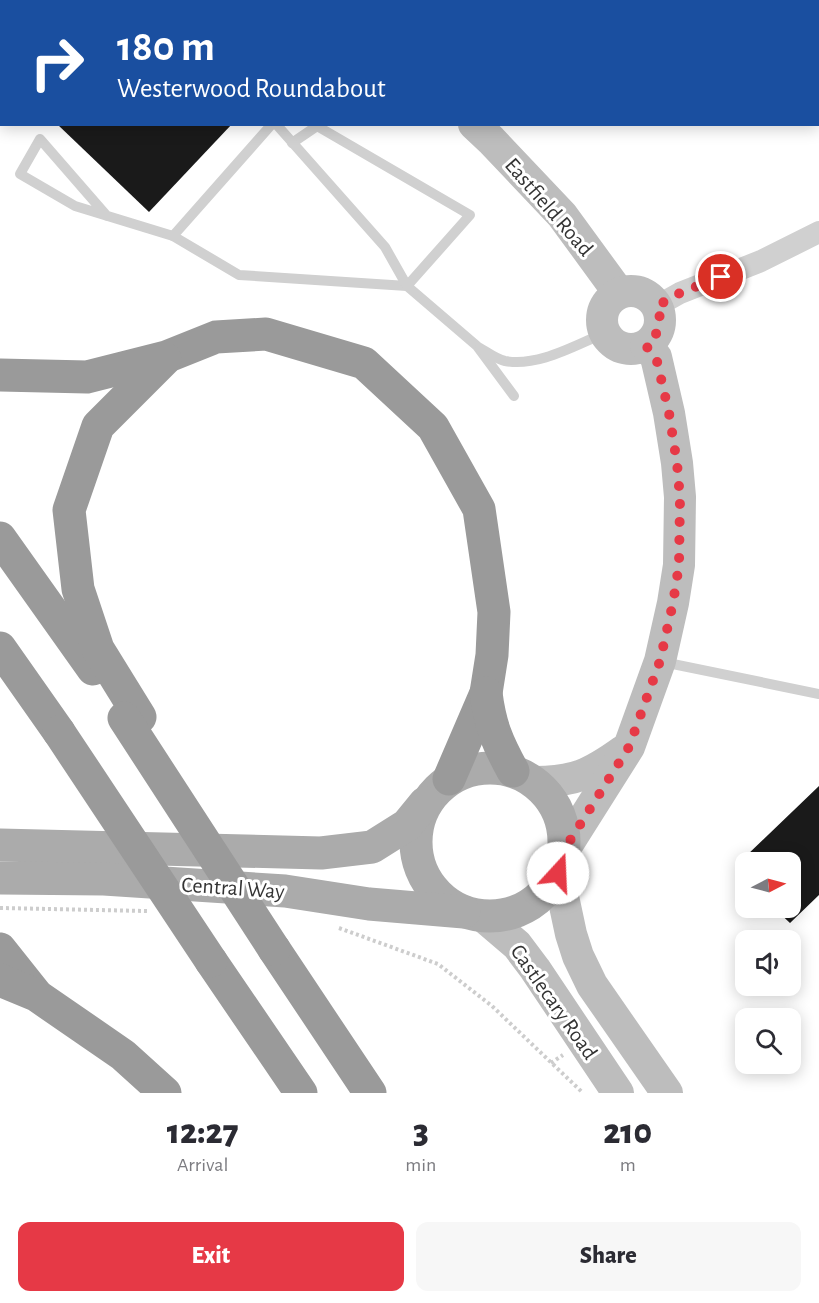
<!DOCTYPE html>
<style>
body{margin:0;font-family:"Alegreya Sans",sans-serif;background:#f7f7f7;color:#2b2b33;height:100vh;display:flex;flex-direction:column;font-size:22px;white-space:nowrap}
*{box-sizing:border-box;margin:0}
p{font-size:20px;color:#7c7c81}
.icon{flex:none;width:33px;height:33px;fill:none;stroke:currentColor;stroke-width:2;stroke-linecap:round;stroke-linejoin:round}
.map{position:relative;height:1093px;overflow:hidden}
.sheet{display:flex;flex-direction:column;background:#fff;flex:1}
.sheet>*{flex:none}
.banner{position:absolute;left:0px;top:0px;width:819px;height:126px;box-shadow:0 3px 15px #0003;background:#1a4fa0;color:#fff;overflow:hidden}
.needle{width:39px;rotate:84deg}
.buttons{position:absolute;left:735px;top:852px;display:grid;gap:12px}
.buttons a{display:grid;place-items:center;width:66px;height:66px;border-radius:12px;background:#fff;box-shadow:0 3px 15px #0003;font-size:30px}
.pin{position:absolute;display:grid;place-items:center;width:51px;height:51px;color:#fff;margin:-26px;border:3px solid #fff;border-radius:50%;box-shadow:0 2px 6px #0007}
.me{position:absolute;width:66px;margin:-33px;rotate:20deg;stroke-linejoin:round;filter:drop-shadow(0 0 4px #0008)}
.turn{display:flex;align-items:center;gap:21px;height:126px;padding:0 18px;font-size:27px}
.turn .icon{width:78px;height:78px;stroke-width:2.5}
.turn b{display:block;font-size:42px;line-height:51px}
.eta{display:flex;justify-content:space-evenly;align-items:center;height:102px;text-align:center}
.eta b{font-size:36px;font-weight:800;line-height:42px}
.primary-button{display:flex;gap:12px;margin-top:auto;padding:12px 18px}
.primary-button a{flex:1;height:69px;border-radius:12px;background:#e63946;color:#fff;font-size:24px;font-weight:800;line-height:69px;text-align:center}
.primary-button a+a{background:#f7f7f7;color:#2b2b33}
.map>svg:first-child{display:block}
</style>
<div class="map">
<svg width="819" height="1093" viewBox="0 0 819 1093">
<rect width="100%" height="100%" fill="#fff"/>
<g fill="#1a1a1a">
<path d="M57,124H232L149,212Z"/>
<path d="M819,786V895L790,923L774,908H790V862H750L745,857Z"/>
</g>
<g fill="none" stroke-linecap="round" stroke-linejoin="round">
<g stroke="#cdcdcd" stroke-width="4" stroke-dasharray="3 3" stroke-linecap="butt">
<path d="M0,908L147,911"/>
<path d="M339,928L438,964L492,1006L583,1093"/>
<path d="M551,1063L563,1055"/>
</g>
<g stroke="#d0d0d0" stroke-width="10">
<path d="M272,124L173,236L239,275L407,286L470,215L317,126L292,143"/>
<path d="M276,124L385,247L407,286L477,346L514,396"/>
<path d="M107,216L40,139L20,174L75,206L173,236"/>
<path d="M480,348C487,352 496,359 505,361C539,367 575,345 605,333"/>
<path d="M663,662L819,694"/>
</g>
<path stroke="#d0d0d0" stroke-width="22" d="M657,306L680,293L761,261L819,232"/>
<g stroke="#bdbdbd" stroke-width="32">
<path d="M235,0L238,2"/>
<path d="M474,124L491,140L562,215L619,293"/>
<circle cx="631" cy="320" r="29"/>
<path d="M535,782C574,782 591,774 623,751"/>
<path d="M564,850L629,747L660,661L673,603L679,565L680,497L677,463L669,413L656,357L646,346"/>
<path d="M558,873L571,934L578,956L592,985L667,1093"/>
<path d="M483,916L517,945L535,969L618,1093"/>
</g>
<g stroke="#ababab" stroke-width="33">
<circle cx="490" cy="842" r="74"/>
<path d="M0,845L321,853L372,847L407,825L425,803"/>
<path d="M0,878L104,879L285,891L369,904L464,912"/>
</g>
<g stroke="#9a9a9a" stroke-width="33">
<path d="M0,375L87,377L166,357L216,337L266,334L364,363L433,427L479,509L494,612L492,655L486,693L449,779"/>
<path d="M0,538L93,669"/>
<path d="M0,648L59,732"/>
<path d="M486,693C490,725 497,742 513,771"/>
<path d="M140,717L98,649L78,589L69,510L98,426L165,359"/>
<path d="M0,949L35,993"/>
<path d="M274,949L370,1093"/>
<path d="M211,961L301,1093"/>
<path d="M0,980L36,995L123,1055L165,1093"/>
</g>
<g stroke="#9a9a9a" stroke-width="33">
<path d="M124,718L274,949"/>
<path d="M59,732L211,961"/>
</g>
</g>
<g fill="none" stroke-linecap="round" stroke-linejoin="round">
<path stroke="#e63946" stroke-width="10" stroke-dasharray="0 18" d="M558,873L564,850L629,747L660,661L673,603L679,565L680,498L677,463L669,413L656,357L646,346C659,334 663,322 657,306L680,293L721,277"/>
</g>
<g text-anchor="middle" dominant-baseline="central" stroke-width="6" stroke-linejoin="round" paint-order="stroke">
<g font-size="22" fill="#333" stroke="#fff">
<text transform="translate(549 207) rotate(49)">Eastfield Road</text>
<text transform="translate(233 888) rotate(4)">Central Way</text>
<text transform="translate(554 1002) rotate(55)">Castlecary Road</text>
</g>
</g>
</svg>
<div class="buttons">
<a><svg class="needle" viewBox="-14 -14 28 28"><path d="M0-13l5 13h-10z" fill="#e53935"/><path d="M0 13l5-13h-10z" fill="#7c7c81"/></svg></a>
<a><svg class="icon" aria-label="sound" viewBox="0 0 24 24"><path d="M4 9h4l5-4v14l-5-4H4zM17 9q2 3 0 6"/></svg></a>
<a><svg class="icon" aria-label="search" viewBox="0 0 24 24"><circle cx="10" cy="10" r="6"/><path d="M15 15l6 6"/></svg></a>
</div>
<div class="pin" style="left:721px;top:277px;background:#d93025"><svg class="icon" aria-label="arrive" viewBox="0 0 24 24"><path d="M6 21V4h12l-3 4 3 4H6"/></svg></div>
<svg class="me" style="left:558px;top:873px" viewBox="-20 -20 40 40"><circle r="19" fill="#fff"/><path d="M0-13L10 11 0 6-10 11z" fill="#e63946"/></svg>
<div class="banner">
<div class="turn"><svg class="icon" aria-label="right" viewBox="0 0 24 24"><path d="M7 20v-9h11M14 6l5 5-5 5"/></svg><div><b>180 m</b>Westerwood Roundabout</div></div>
</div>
</div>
<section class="sheet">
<div class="eta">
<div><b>12:27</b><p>Arrival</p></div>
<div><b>3</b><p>min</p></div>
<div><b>210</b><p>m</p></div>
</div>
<div class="primary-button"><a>Exit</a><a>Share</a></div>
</section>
